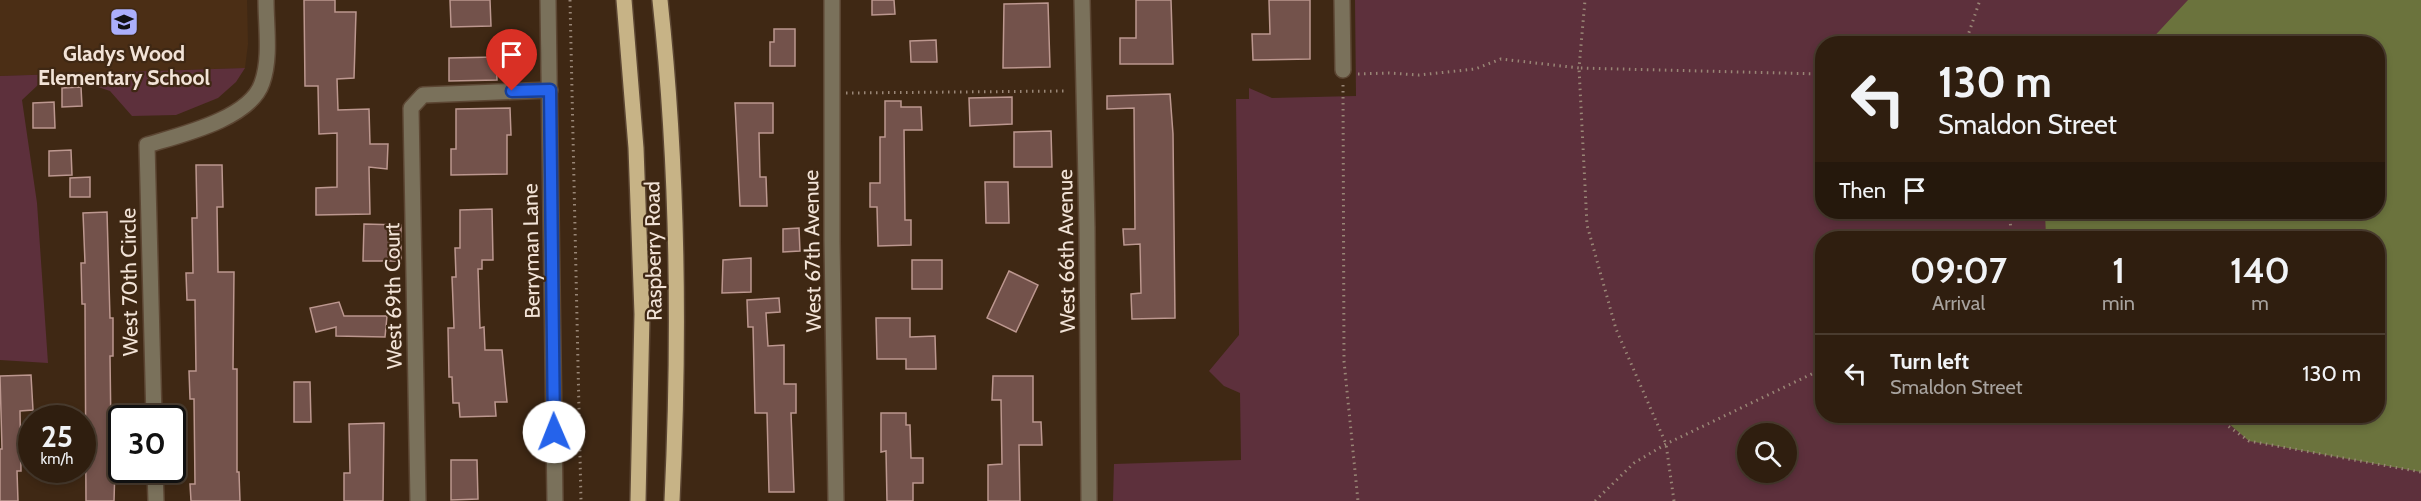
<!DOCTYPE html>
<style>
body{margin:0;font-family:Cabin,sans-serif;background:#3b2b1d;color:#f1f3f6;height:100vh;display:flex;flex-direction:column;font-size:22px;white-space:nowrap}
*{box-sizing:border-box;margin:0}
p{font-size:20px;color:#a7a29e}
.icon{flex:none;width:33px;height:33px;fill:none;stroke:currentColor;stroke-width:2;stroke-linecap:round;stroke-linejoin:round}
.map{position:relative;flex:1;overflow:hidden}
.side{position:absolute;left:1815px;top:231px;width:570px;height:192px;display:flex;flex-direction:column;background:#2f1e0f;border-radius:24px;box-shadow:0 3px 9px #0003,0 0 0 2px #4a3c2f}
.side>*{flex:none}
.guide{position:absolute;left:1815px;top:36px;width:570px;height:183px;border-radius:24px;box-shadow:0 3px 9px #0003,0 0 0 2px #4a3c2f;background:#2f1e0f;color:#f1f3f6;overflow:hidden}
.buttons{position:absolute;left:1737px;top:423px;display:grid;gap:12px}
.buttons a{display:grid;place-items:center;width:60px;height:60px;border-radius:50%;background:#2f1e0f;box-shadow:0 3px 9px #0003,0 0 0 2px #4a3c2f;font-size:30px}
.speed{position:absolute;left:18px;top:405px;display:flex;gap:12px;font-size:30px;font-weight:700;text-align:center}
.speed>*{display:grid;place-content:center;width:78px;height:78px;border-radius:50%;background:#2f1e0f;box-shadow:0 3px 9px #0003,0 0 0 2px #4a3c2f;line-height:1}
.speed small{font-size:15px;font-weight:400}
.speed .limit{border:3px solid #111;border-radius:9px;background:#fff;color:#111}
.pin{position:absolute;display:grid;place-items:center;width:51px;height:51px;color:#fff;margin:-62px -26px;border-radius:50% 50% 50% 0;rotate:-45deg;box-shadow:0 0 6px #0007}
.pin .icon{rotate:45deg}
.me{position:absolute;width:66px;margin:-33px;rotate:359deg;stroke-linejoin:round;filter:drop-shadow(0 0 4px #0008)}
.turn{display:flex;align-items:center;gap:21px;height:126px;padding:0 24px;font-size:27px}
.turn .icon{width:78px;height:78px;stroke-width:2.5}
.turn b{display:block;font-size:42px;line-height:51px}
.then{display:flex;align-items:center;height:57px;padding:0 24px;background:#0003;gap:12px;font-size:22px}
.eta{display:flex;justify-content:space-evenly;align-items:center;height:102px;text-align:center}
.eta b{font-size:36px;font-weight:600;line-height:42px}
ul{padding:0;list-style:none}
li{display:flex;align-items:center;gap:18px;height:78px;padding:0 24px;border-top:2px solid #4a3c2f}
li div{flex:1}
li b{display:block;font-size:22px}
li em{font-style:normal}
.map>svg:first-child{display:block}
</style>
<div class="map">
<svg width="2421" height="501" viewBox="0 0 2421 501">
<rect width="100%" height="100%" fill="#3f2814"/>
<path fill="#4b2e15" d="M0,0H247L248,44L245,68L0,76Z"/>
<g fill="#5d303c" fill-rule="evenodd">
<path d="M1355,0H2421V501H1113L1114,464L1241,460L1240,393L1224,386L1209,371L1239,335L1236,99H1249V88L1272,98L1356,96ZM1822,44H2378V212H1822ZM1822,238H2378V416H1822ZM1748,434H1786V472H1748Z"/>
<path d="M245,68L236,82L218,98L176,115L132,116L110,91L68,77L39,84L22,100L37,203L48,363L0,360V76Z"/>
</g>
<path fill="#6b733d" d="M2188,0H2421V472L2249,441L2220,416H2378V238H2046L2045,212H2378V44L2148,43Z"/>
<g fill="#73524b" stroke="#bc978f" stroke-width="1.5">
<path d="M304,0H335V12H356L354,78L337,79L338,110L369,109L370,144H388L387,169L369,167L370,214L316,215V188L337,187V133L319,134L318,86H305Z"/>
<path d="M450,0H490L491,26L451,27Z"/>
<path d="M872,0H894L895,14L872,15Z"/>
<path d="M1136,0H1171L1173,64H1120V38H1136Z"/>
<path d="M1269,0H1310V59L1253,60L1252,34H1270Z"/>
<path d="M1048,3L1050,67L1003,68L1004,4Z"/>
<path d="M774,29H795V66H770V42H774Z"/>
<path d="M936,40L937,62H911L910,41Z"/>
<path d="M496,57L497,80L449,81V58Z"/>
<path d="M81,87L82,106L62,107V88Z"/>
<path d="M1170,94L1173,134L1175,318L1132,319L1131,294L1141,293L1140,244L1124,245L1123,229H1135L1134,108L1107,109V96Z"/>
<path d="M1012,97V124L970,126L969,98Z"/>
<path d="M885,101H901V107H921L922,130H904L905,220H911V245L878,246L877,207H870V183H880V137H885Z"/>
<path d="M54,102L55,128H33V103Z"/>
<path d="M735,103H773V133H759L760,177H766L767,206H740Z"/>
<path d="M510,108L511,135H507V174L451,175V149H456V109Z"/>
<path d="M1051,131L1052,167H1014V132Z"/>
<path d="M71,150L72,175L49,176V151Z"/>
<path d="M196,165H222L223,207H217L218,272H234L233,369H237V472H239L240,501H191L190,484H195L194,399H190L189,371H196L195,300H187L186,273H193L192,218H197Z"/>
<path d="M90,177V197H70V178Z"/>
<path d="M985,182H1008L1009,223H986Z"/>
<path d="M492,209L493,260H482V269H478L480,328L484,327L485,350H502L507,402H495L496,416L460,417L459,403H453L452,377H449L448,328H454L452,277H456L455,248H460V210Z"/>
<path d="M107,212L110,318H113V356H110L111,433H116L114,501H86L85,304H82L81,263H85L83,213Z"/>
<path d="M364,224L401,225V261H363Z"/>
<path d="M799,228L800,251L783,252V229Z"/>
<path d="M751,258V292L722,293L723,260Z"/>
<rect x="912" y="260" width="30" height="29"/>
<path d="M1009,271L1038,285L1016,332L987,318Z"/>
<path d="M779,298L780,312L766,313L768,346L784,345V384H796V413H791L794,492H769L767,413H755L753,327H748L747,300Z"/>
<path d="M339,302L344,316H387L385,337L336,336V327L316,332L310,308Z"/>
<path d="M876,318H910V337L935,336L936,369H906V359H877Z"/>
<path d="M31,375L33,410L20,411L21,471H17L18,501H0V449H2L0,376Z"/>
<path d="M993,376H1033V422H1041L1042,445H1019L1020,501H988V465L1002,464L1001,400H992Z"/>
<path d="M294,382H310L311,422H294Z"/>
<path d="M881,413H906V425H910L911,458H923V483H913V501H887L886,451L881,452Z"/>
<path d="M384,423L383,501H344V473H350L349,424Z"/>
<path d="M451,460H477L478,499L451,500Z"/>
</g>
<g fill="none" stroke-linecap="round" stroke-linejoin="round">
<g stroke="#5c4633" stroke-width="18">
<g id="minor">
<path d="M548,0L555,501"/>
<path d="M832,0V241L836,501"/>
<path d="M1082,0L1087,227L1089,501"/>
<path d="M1342,0L1343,70"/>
<path d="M154,418L147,145C180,135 250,119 262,83C271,58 266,27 266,0"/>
<path d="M155,470L156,501"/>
<path d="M418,501L411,108L423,95L550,90"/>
</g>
</g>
<g stroke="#5c4633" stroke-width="18">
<g id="major">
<path d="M624,0L636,148L642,314L638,501"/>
<path d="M660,0C678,166 680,334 672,501"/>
</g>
</g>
<g stroke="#998676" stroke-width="3" stroke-dasharray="1.5 4.5" stroke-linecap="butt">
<path d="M570,0L581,501"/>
<path d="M1965,44L1980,0"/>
<path d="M1358,74L1389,73L1419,75L1475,69L1501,59L1579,68L1585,0"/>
<path d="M1343,85L1344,361L1358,501"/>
<path d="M846,93L1067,91"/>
<path d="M2009,212L2012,238"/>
<path d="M2214,416L2249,441L2421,472"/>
<path d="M1595,501L1634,463L1666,444L1822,369"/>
<path d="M1674,501L1666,444L1616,329L1587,225L1579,68L1822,74"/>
</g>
<use href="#minor" stroke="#7a715b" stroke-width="15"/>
<use href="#major" stroke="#c7b386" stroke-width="15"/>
</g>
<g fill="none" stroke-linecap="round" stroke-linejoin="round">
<g stroke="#184099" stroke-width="15">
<path id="route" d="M512,91L550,90L554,432"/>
</g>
<use href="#route" stroke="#2563eb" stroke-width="10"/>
</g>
<defs>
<g id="school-square" transform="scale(1.5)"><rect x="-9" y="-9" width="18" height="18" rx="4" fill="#abaffb" stroke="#3f2814"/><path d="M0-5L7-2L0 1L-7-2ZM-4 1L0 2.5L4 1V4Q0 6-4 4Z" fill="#111"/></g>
</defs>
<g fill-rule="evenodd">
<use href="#school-square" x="124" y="22"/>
</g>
<g text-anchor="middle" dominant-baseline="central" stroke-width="4.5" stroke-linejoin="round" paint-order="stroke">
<g font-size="21" font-weight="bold" fill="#f2e3d7" stroke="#3f2814">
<text x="124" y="53">Gladys Wood<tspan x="124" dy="24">Elementary School</tspan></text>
</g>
<g font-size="21" fill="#f2e3d7" stroke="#3f2814">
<text transform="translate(531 251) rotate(-91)">Berryman Lane</text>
<text transform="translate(653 251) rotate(-91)">Raspberry Road</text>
<text transform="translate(812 251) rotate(-91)">West 67th Avenue</text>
<text transform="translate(1066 251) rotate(-91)">West 66th Avenue</text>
<text transform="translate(129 282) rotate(-91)">West 70th Circle</text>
<text transform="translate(393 296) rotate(-91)">West 69th Court</text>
</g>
</g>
</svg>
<div class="buttons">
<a><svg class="icon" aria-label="search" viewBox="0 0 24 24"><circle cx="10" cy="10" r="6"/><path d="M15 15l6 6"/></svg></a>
</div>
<div class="speed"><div>25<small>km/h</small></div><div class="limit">30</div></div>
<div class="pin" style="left:512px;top:91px;background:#d93025"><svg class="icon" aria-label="arrive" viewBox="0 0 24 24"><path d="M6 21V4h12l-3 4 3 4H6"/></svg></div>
<svg class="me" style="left:554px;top:432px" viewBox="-20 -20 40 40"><circle r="19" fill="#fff"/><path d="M0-13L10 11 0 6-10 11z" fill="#2563eb"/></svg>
<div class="guide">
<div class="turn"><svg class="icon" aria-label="left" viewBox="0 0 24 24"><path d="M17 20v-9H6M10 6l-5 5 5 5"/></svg><div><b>130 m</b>Smaldon Street</div></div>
<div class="then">Then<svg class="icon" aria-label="arrive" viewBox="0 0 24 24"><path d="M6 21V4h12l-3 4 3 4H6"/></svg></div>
</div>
<section class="side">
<div class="eta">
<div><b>09:07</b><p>Arrival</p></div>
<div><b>1</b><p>min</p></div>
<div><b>140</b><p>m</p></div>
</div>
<ul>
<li><svg class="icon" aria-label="left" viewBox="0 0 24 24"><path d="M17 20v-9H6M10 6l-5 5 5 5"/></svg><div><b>Turn left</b><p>Smaldon Street</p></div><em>130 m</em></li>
</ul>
</section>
</div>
